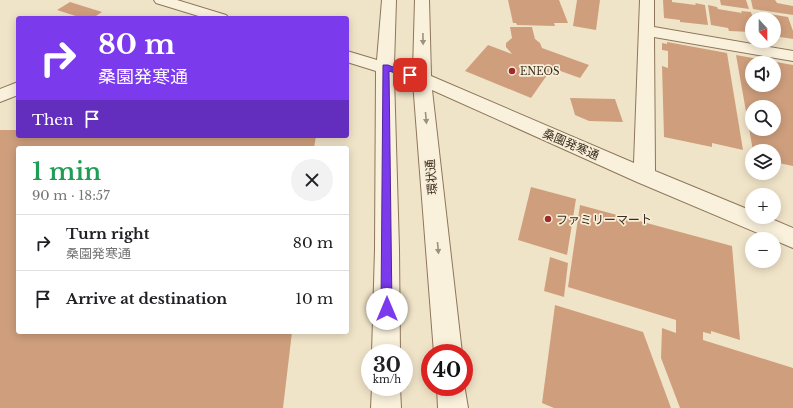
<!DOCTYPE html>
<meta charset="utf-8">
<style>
body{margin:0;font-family:"Libre Baskerville","Noto Sans JP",serif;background:#f2f2f2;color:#202124;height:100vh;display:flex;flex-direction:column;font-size:15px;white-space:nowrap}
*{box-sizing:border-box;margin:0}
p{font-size:13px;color:#757577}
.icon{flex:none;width:22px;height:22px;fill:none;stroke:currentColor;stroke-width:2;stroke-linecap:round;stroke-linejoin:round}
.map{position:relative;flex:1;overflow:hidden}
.side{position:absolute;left:16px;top:146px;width:333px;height:188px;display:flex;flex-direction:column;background:#fff;border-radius:4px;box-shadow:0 2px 10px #0003}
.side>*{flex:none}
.banner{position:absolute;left:16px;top:16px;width:333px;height:122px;border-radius:4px;box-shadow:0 2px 10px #0003;background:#7c3aed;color:#fff;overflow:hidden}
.needle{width:26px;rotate:159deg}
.buttons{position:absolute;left:745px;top:12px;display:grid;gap:8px}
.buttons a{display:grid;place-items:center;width:36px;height:36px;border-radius:50%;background:#fff;box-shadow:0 2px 10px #0003;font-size:20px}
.speed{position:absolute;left:361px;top:344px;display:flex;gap:8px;font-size:20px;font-weight:700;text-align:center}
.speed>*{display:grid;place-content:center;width:52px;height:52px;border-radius:50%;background:#fff;box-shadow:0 2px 10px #0003;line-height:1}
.speed small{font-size:10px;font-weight:400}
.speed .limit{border:6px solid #d22;background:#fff;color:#111}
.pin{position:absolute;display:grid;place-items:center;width:34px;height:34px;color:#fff;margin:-17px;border-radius:8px;box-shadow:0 2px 6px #0006}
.me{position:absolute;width:44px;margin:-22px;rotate:0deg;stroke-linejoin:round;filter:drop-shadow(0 0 3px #0008)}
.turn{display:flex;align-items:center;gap:14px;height:84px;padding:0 16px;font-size:18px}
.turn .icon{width:52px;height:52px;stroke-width:2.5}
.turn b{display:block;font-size:28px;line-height:34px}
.then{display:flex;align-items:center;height:38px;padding:0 16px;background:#0003;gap:8px;font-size:15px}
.round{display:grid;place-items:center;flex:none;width:42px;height:42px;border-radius:21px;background:#f2f2f2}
.head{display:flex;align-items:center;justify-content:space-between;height:68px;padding:0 16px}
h1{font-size:24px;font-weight:600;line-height:30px;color:#1e9e55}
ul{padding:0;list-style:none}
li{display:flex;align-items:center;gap:12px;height:56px;padding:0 16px;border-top:1px solid #e0e0e0}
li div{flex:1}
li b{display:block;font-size:15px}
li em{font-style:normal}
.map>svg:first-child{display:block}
</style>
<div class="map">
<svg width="793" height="408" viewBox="0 0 793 408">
<rect width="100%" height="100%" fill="#f0e4c8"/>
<g fill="#cf9f7d" fill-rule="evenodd">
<path d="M508,0H559L568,23H554L555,26L517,25L516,23H513Z"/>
<path d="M577,0H600L596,30L573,26Z"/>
<path d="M663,0H672V2L696,5L695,3L705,5L708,25L680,22V20L664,18Z"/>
<path d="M720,0H746L749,9L721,5Z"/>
<path d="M751,0H775L777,3L793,6V15L753,9Z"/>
<path d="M70,2L102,12L93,18H82L57,10Z"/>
<path d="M708,5L717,7L718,9L742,13L741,11L751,12L753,19L752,32L729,31L728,28L711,25Z"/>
<path d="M763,13L788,17L793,31V39L774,36V19H765Z"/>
<path d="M510,27H532L535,39L540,43L542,48L589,65L580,78L552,68L531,98L465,71L488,45L512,54L506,47V43L512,38Z"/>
<path d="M667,42L727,53L743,150L712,143V147L664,137L662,66L668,68V51L662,50V43L667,44Z"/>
<path d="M736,55L793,65V166L774,162V151H753ZM752,63H774V85H752ZM752,107H774V129H752Z"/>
<path d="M570,98L615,99L623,122L589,121L575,115Z"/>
<path d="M0,130H18V136H316L314,148H18V332H292L283,408H0Z"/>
<path d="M531,187L576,199L567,255L518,240Z"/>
<path d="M580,205L732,246L740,340L711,331V334L703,332V340L793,368V408H680L661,358L662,328L676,333V320L568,287Z"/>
<path d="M550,257L568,263L564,297L544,291Z"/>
<path d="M555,305L643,332L671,408H554L542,403Z"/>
</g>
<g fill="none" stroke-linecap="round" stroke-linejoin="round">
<g stroke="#8d765c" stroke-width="2">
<g id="minor">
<path d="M154,0H177L226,15L229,18H205L156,3Z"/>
<path d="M382,0H396L394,65L413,70L415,0H429L431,76L634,163L640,0H654V27L793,51V61L654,37L655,171L752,211V217H767L793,228V248L637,182L432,90L462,353H434L413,82L394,76L399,249L400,353H372L375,249L376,71L347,62V51L377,60Z"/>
<path d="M18,82V95L0,102V89Z"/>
<path d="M464,384L468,408H438L437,387H464Z"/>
<path d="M372,387H400L401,408H371Z"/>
</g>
</g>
<use href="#minor" fill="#faf1dc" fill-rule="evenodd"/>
</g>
<defs><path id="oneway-solid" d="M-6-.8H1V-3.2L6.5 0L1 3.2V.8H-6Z"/></defs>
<g fill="#9c907e">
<use href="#oneway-solid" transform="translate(423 39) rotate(89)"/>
<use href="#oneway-solid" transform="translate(426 118) rotate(85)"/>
<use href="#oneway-solid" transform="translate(438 248) rotate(85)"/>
</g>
<path fill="#7c3aed" stroke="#51269a" d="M383,65H388L413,75L410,78L389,71L392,309L390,312L387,314L383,312L381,309Z"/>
<g fill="#9e2a2b" stroke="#f7eed8" stroke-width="1.5">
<circle cx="512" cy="71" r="4"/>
<circle cx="548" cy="219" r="4"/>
</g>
<g text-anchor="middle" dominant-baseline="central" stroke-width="3.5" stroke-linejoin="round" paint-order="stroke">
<g font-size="10" fill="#3d2e20" stroke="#f7eed8" text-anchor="start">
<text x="520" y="71">ENEOS</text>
</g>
<g font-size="12" fill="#3d2e20" stroke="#f7eed8">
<text transform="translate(571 144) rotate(23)">桑園発寒通</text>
<text transform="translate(431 177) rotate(-95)">環状通</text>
</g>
<g font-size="12" fill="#3d2e20" stroke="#f7eed8" text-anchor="start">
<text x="556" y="219">ファミリーマート</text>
</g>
</g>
</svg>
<div class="buttons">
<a><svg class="needle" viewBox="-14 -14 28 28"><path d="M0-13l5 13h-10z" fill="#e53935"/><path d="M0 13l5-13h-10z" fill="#757577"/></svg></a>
<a><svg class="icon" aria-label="sound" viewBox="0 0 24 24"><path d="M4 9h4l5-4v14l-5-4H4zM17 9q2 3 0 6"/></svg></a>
<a><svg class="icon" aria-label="search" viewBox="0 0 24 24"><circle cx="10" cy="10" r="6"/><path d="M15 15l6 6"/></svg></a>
<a><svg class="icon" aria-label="layers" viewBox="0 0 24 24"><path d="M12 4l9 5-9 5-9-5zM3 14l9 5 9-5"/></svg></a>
<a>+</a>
<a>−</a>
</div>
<div class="speed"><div>30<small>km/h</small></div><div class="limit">40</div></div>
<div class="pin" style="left:410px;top:75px;background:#d93025"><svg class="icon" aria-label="arrive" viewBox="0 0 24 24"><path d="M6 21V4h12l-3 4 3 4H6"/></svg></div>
<svg class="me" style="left:387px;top:309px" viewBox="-20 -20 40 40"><circle r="19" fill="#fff"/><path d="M0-13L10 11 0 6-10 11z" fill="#7c3aed"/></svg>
<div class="banner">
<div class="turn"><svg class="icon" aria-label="right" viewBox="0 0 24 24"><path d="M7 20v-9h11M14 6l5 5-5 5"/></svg><div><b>80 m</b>桑園発寒通</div></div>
<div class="then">Then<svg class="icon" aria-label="arrive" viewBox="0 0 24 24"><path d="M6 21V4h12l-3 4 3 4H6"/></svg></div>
</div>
<section class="side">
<div class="head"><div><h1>1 min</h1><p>90 m · 18:57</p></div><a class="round"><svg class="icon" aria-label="close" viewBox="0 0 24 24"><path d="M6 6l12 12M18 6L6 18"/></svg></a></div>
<ul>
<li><svg class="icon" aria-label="right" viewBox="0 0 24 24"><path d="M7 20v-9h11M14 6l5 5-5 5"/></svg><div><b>Turn right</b><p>桑園発寒通</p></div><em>80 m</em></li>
<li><svg class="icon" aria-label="arrive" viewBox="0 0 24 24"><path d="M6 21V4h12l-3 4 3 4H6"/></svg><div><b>Arrive at destination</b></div><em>10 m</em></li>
</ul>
</section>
</div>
